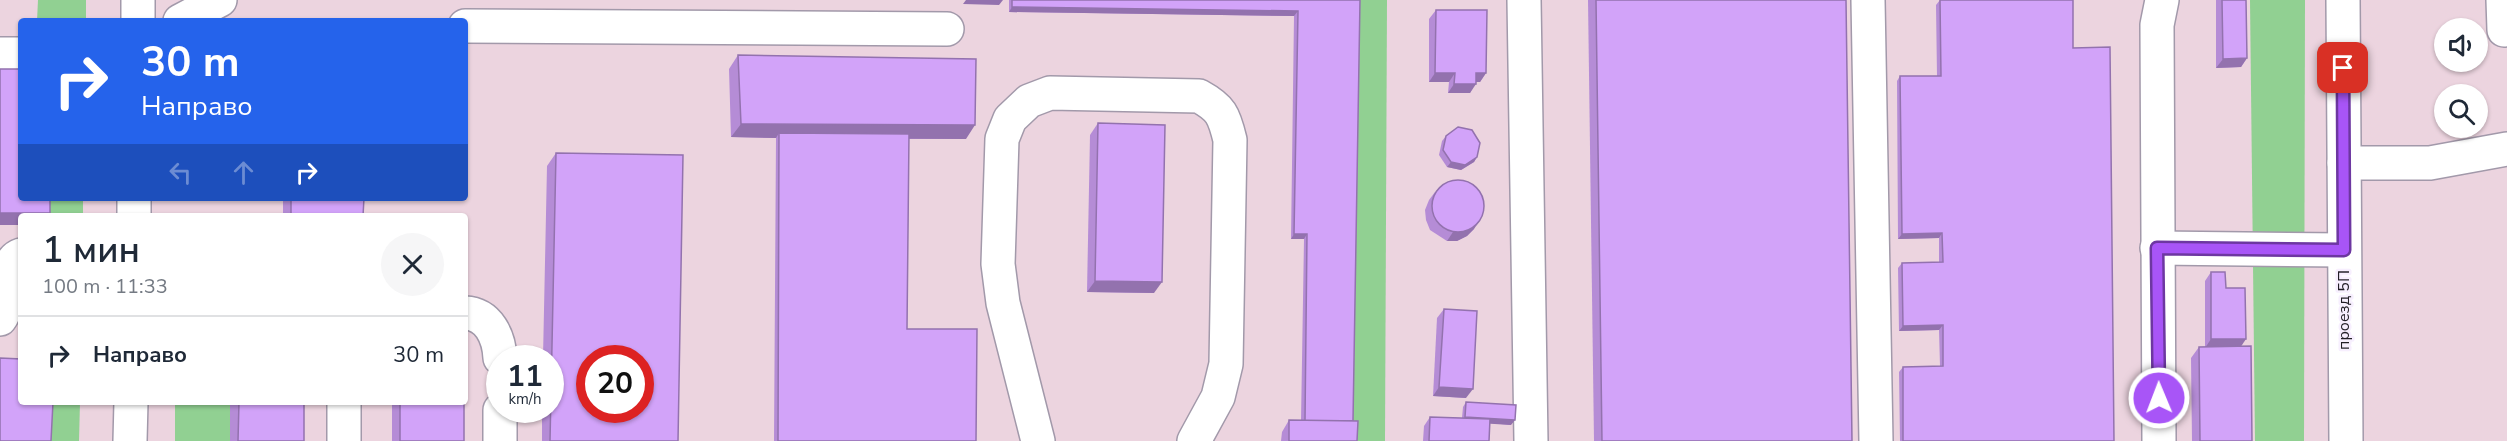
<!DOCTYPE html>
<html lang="ru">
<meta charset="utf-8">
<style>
body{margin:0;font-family:"Nunito Sans",sans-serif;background:#f6f6f7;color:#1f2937;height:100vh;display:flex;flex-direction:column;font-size:22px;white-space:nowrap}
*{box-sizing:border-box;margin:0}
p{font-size:20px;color:#747a83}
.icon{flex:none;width:33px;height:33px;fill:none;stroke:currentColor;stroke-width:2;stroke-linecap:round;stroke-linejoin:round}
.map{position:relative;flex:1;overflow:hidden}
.side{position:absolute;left:18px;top:213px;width:450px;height:192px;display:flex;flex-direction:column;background:#fff;border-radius:6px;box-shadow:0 2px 4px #0004}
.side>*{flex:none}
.top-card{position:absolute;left:18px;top:18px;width:450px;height:183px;border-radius:6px;box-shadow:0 2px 4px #0004;background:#2563eb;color:#fff;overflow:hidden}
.controls{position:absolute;left:2434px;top:18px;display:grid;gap:12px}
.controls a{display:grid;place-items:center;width:54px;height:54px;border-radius:50%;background:#fff;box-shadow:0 2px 4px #0004;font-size:30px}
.speed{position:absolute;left:486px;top:345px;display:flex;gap:12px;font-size:30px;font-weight:700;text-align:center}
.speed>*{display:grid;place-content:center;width:78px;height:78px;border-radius:50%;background:#fff;box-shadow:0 2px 4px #0004;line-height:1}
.speed small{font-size:15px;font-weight:400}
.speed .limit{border:9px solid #d22;background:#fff;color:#111}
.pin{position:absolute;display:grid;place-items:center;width:51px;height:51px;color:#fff;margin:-26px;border-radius:12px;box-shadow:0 3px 9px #0006}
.me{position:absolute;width:66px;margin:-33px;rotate:359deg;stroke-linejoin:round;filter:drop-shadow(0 0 4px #0008)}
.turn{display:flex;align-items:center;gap:21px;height:126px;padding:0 24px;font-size:27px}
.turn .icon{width:78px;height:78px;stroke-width:2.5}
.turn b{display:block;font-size:42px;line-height:51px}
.lanes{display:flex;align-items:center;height:57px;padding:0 24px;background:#0003;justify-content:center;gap:30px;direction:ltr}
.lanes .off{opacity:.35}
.round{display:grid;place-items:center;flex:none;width:63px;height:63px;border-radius:32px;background:#f6f6f7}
.overview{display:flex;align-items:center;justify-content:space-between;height:102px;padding:0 24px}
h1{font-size:36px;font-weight:600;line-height:45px}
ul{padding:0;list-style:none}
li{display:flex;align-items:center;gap:18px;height:78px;padding:0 24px;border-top:2px solid #e0e1e3}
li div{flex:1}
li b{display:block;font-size:22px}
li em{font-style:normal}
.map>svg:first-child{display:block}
</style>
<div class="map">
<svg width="2507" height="441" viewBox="0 0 2507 441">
<rect width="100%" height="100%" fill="#eae1f3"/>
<path fill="#ecd4df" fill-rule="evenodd" d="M0,0H2507V441H0ZM21,21H465V198H21ZM2445,28H2478V62H2445ZM2445,94H2478V128H2445ZM21,216H465V402H21ZM500,358H550V410H500ZM590,358H640V410H590Z"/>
<g fill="#91d092">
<path d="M38,0H86V21H37Z"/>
<path d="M1356,0H1387L1385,441H1350Z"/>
<path d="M2250,0H2305L2304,441H2255Z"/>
<path d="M43,198H83V216H42Z"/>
<path d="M45,402H80L79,441H44Z"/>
<rect x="175" y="402" width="55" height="39"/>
</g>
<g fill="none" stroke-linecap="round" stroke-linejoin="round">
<g stroke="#a299aa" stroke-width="36">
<g id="minor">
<path d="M1524,0L1531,441"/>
<path d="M1868,0L1876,441"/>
<path d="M2343,0L2346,441"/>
<path d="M2503,0L2504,30"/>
<path d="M138,21V0"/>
<path d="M180,21L220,0"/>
<path d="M465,26L947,29"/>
<path d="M0,54H21"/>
<path d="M2344,163H2430L2507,149"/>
<path d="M134,216V198"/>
<path d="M2157,248L2344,250"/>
<path d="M465,313C489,314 499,337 500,358"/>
<path d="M0,319C14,301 0,262 21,255"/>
<path d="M130,441L131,402"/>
<path d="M344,441V402"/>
<path d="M500,441V410"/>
<path d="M1038,441L1003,303L998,264L1002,139L1010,119L1029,101L1050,93L1199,96C1221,108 1224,115 1230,140L1226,364L1218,397L1194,441"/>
<path d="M2159,441L2157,25L2162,0"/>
</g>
</g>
<use href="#minor" stroke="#fff" stroke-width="33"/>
</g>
<g fill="#b58cd6">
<path d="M1009,0H1360L1353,421L1357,441H1281L1282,432L1289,420L1301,421L1304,239H1291L1294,16L1009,12Z"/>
<path d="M1588,0H1846L1852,441H1594Z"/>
<path d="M1940,0L2073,48L2114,441H1900L1899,372L1903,367L1940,366L1939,330L1899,331L1898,268L1902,263L1939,262V238L1898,239L1897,81L1900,76H1937L1936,5Z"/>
<path d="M2216,0H2246L2247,58L2241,67L2216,68Z"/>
<path d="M1436,10L1486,73L1480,82H1476L1470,93H1448L1449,82H1429V19Z"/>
<path d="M738,55L966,139H909L907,329L976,441H774L776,138L731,137L729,69Z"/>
<path d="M1098,123L1154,293L1087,292L1090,135Z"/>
<path d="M1446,136L1477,157L1474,162L1461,170L1447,167L1439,155L1442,141Z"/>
<path d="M556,153L678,441H542V410H550V358H543L547,166Z"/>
<path d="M1435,192L1474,229L1467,236L1457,241H1447L1430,230L1426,220L1425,210L1429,200Z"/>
<path d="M283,198H364L363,216H283Z"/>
<path d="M2211,272L2226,288L2241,346L2252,441H2192L2191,358L2199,347H2205V281Z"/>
<path d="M1444,309L1466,398L1433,396L1437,318Z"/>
<rect x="230" y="402" width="74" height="39"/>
<rect x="392" y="402" width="72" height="39"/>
<path d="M1466,402L1511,425L1490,423L1489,441H1423L1424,426L1430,417L1462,418L1463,407Z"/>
</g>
<g fill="#9372ae">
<path d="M966,0H1003L999,5L963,4Z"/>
<path d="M1012,7L1298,11L1294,16L1009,12Z"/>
<path d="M2247,58L2241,67L2216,68L2223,59Z"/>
<path d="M1435,73H1455L1449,82H1429Z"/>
<path d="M1476,73H1486L1480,82H1470Z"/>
<path d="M1454,84H1476L1470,93H1448Z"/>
<path d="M741,124L975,125L966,139L779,138V133L776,138L731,137Z"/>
<path d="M1477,157L1474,162L1461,170L1447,167L1451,162Z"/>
<path d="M0,213H50L48,216H21V225H0Z"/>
<path d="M1480,220L1474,229L1467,236L1457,241H1447L1453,232Z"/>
<path d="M1942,233L1939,238L1898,239L1902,234Z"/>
<path d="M1294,234H1307L1304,239H1291Z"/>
<path d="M1095,281L1162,282L1154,293L1087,292Z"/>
<path d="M1943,325L1939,330L1899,331L1903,326Z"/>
<path d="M2211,339H2246L2240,348H2205Z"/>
<path d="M1439,387L1473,389L1466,398L1433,396Z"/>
<path d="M1465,417L1515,420L1511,425L1462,422Z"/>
</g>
<g fill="#d2a3f9" stroke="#9372ae" stroke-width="1.5" fill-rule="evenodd">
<path d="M1012,0H1360L1353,421H1305L1307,234H1294L1298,11L1012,7Z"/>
<path d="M1596,0H1846L1852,441H1602Z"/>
<path d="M1940,0H2073V48L2110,47L2114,441H1903V367L1943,366V325L1903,326L1902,263L1943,262L1942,233L1902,234L1900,76H1941Z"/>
<path d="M2222,0H2246L2247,58L2223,59Z"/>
<path d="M1436,10H1487L1486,73H1476V84H1454L1455,73H1435Z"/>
<path d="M738,55L976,59L975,125L741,124Z"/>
<path d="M0,69H21V198H50V213H0Z"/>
<path d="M1098,123L1165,125L1162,282L1095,281Z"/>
<path d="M1458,127L1472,130L1480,143L1477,157L1465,165L1451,162L1443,150L1446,136Z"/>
<path d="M779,133L909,134L907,329H977L976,441H778Z"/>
<path d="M556,153L683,155L678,441H550ZM590,358H640V410H590Z"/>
<circle cx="1458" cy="206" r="26"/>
<path d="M291,198H364L363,216H291Z"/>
<path d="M2211,272H2225L2226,288H2245L2246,339H2211Z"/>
<path d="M1444,309L1477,311L1473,389L1439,387Z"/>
<path d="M2251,346L2252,441H2200L2199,347Z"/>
<path d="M0,358L21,359V402H53L51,441H0Z"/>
<path d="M239,402H304V441H238Z"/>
<rect x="400" y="402" width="64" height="39"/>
<path d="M1466,402L1516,405L1515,420L1465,417Z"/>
<path d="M1430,417L1490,419L1489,441H1429Z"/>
<path d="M1289,420L1358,421L1357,441H1289Z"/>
</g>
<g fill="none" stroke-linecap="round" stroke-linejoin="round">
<g stroke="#6d37a1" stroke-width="15">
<path id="route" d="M2159,398L2157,248L2344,250L2343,68"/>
</g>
<use href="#route" stroke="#a855f7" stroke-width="10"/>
</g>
<g text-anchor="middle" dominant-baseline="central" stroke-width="5" stroke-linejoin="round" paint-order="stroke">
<g font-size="16" fill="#221e25" stroke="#f7effe">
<text transform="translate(2344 310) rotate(-90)">проезд 5П</text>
</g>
</g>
</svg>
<div class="controls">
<a><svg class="icon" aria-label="sound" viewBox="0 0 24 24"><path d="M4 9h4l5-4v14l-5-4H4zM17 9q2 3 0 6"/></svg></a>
<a><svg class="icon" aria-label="search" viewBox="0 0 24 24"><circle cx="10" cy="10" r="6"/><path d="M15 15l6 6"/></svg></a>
</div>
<div class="speed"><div>11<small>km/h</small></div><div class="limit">20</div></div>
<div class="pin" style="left:2343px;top:68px;background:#d93025"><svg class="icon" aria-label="arrive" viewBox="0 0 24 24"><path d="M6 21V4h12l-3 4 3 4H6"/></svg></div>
<svg class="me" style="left:2159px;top:398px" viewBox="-20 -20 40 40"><circle r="17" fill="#a855f7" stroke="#fff" stroke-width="3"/><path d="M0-11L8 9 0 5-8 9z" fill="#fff"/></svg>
<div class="top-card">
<div class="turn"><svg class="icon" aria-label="right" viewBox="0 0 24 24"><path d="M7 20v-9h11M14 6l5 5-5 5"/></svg><div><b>30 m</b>Направо</div></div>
<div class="lanes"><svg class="icon off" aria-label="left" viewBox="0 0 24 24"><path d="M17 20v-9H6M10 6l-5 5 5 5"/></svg><svg class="icon off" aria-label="ahead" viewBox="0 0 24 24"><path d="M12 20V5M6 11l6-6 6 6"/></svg><svg class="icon" aria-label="right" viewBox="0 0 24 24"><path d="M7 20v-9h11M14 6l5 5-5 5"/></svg></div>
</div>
<section class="side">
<div class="overview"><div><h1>1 мин</h1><p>100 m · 11:33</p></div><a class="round"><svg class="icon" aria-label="close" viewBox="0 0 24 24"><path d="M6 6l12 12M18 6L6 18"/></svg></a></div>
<ul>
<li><svg class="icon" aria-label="right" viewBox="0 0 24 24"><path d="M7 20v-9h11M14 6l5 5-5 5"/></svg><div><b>Направо</b></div><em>30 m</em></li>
</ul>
</section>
</div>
